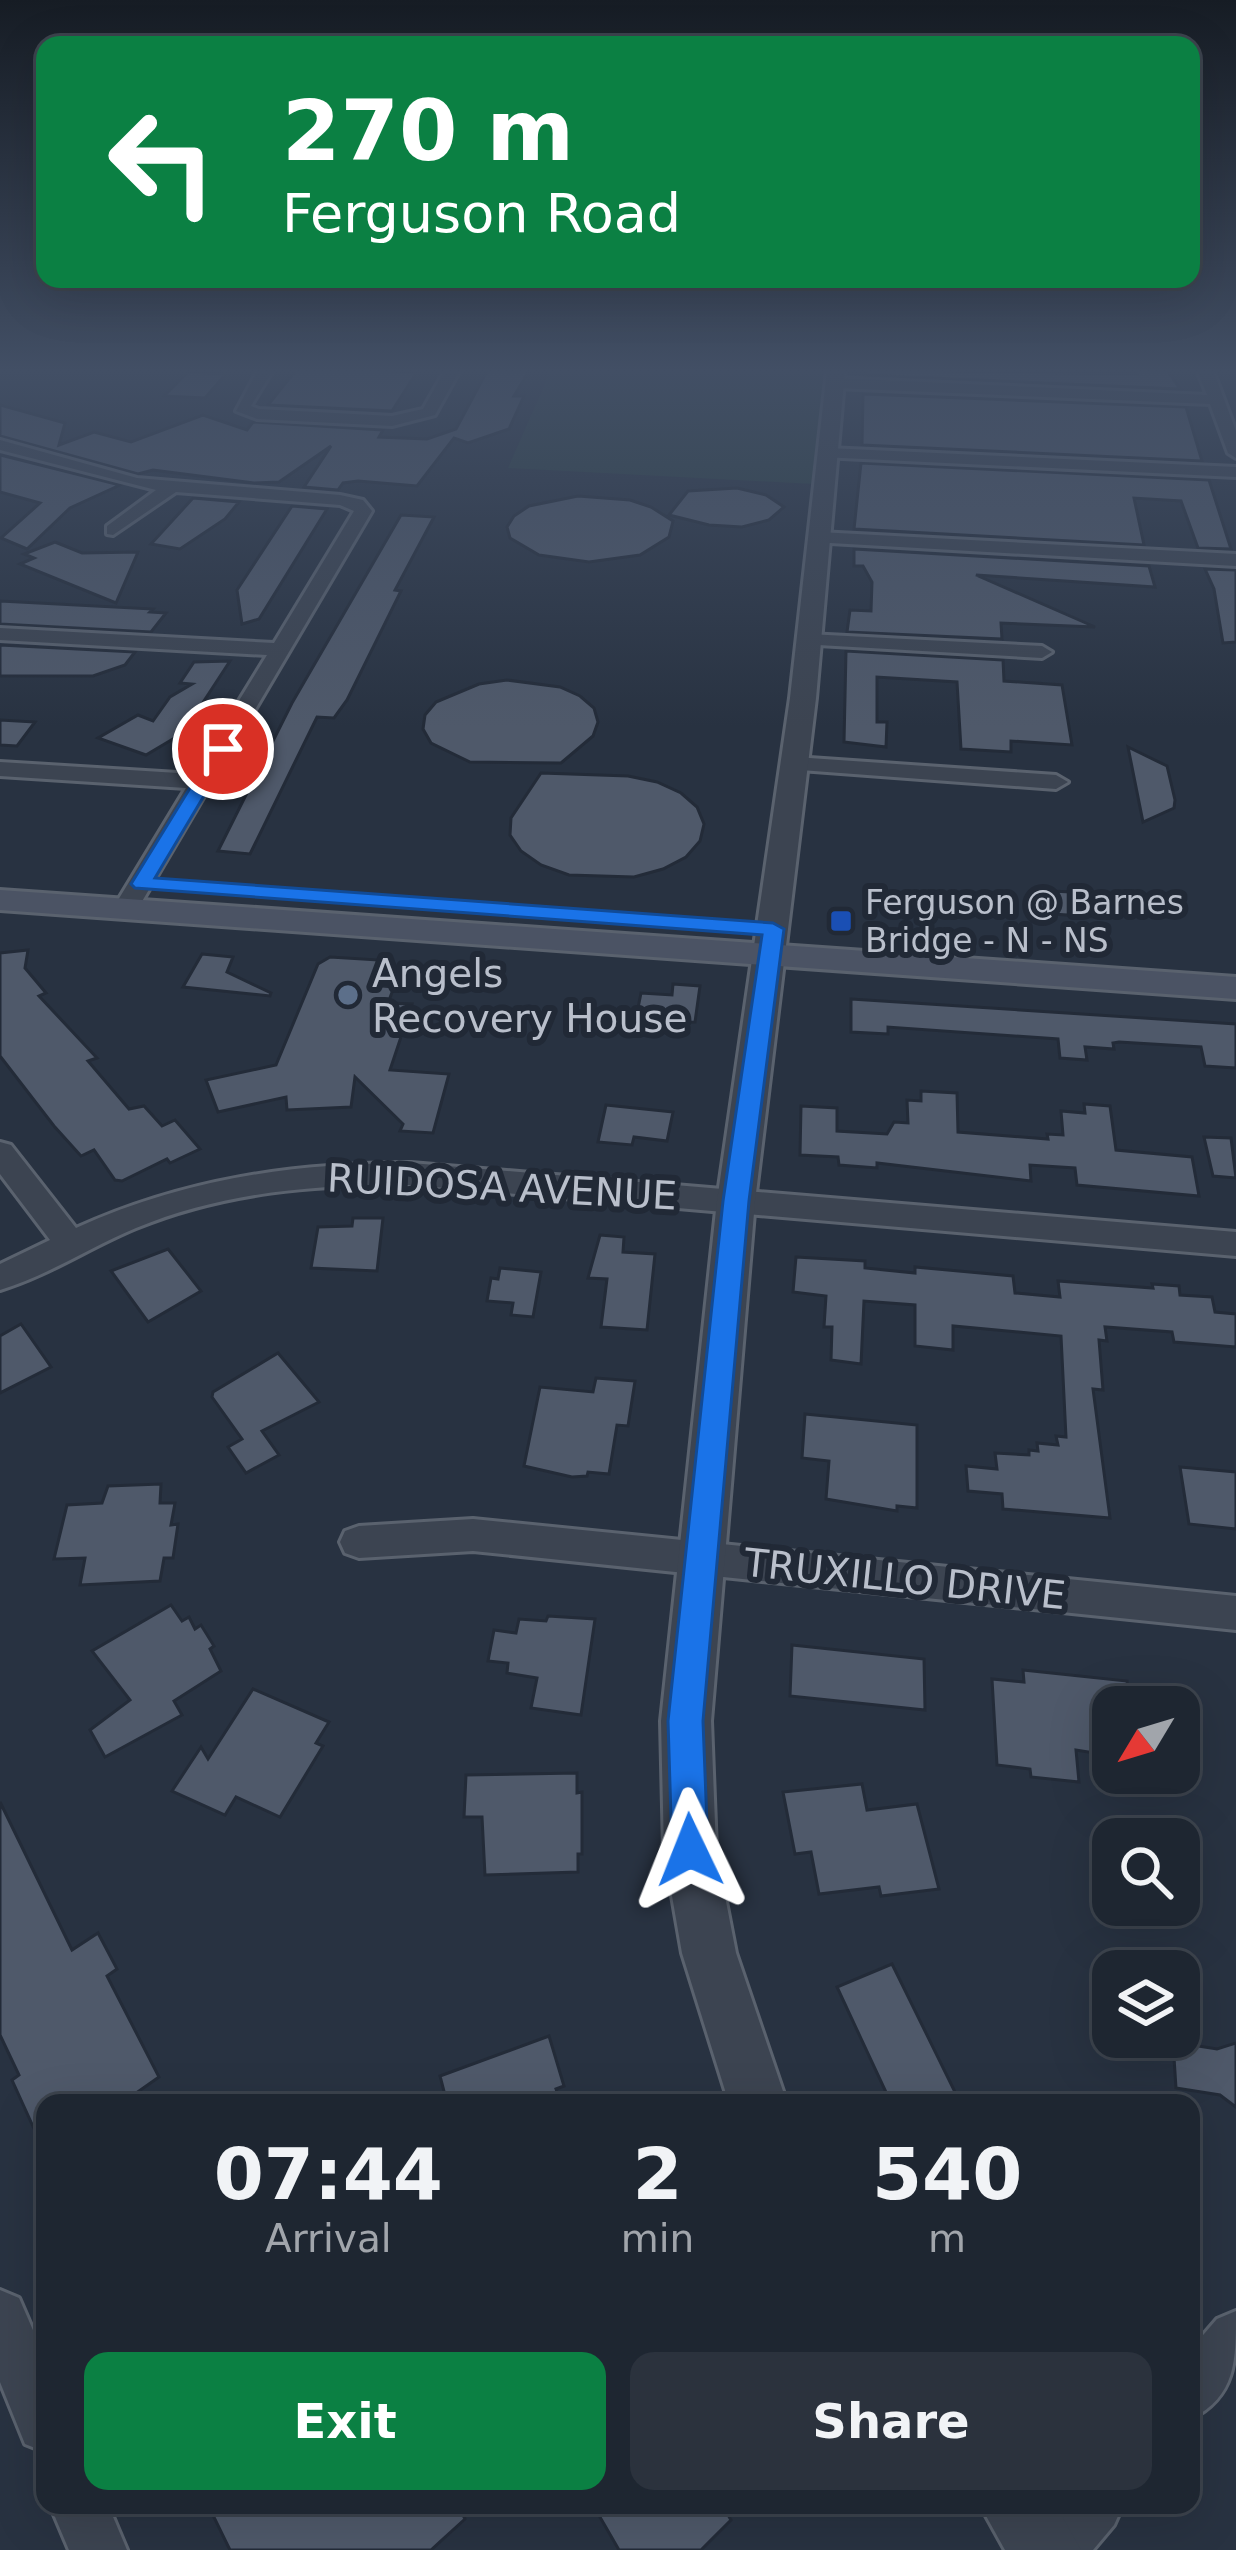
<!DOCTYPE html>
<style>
body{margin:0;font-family:"DejaVu Sans",sans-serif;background:#2b323d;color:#f1f3f6;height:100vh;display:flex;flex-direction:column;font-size:45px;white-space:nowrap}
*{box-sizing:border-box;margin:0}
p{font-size:39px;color:#a1a5ab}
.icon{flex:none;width:66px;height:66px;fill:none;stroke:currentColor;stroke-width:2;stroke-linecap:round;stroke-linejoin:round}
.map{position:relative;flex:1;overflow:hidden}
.side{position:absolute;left:36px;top:2094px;width:1164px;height:420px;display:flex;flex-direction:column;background:#1e2631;border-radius:24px;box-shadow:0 12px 48px #0002,0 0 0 3px #3c434d}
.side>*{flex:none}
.hud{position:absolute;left:36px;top:36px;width:1164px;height:252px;border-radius:24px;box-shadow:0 12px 48px #0002,0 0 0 3px #3c434d;background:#0b8043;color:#fff;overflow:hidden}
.needle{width:78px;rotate:232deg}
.fabs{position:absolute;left:1092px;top:1686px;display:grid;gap:24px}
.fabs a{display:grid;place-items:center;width:108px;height:108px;border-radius:24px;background:#1e2631;box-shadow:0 12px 48px #0002,0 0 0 3px #3c434d;font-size:60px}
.pin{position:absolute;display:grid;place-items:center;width:102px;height:102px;color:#fff;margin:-51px;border:6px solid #fff;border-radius:50%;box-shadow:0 3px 12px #0007}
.me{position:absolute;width:132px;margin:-66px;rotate:358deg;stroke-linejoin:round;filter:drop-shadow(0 0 9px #0008)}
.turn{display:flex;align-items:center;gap:42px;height:252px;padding:0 48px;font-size:54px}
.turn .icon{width:156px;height:156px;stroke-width:2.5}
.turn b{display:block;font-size:84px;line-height:102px}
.eta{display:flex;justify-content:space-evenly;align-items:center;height:204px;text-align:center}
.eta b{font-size:72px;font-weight:700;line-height:84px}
.primary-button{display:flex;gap:24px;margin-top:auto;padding:24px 48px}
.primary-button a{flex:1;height:138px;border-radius:24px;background:#0b8043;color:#fff;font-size:48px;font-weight:700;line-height:138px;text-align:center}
.primary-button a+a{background:#2b323d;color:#f1f3f6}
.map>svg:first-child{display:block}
</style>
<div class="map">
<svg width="1236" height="2550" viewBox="0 0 1236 2550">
<rect width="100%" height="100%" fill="#283241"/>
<path fill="#2b4043" d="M551,370H824L813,484L508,468Z"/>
<g fill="#4f596a" stroke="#232b38" stroke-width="3">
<path d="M296,370H359L417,372L392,411L268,405Z"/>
<path d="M866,370L1137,374L1135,370H1167L1180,389L865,375Z"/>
<path d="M487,371H529L514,396H524L509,429L468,443L454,438L417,486L358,481L343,483L338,490L304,487L331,446L279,482L254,483L153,470L138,474L0,436V405L65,423L59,445L94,432L131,442L203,415L247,430L253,422L383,430L379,437L427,439L456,429Z"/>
<path d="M188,372L226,374L205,398L164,396Z"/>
<path d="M863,394L1186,407L1202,461L862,445Z"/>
<path d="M0,455L120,485L70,508L27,549L1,538L40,503L0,492Z"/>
<path d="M861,463L1209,480L1231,549L1198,548L1181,501L1134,498L1144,545L854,529Z"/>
<path d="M737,488L766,495L784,507L769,520L742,527L709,525L669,515L688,491Z"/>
<path d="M578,496L630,500L651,507L673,521L669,537L640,555L589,562L539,555L510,538L507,527L514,516L529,506Z"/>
<path d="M193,498L239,502L225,519L180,549L151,544Z"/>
<path d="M292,506L327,509L259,619L242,624L237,590Z"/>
<path d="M401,515L434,517L395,590L401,591L347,700L334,718L317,717L250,854L218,851L292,703Z"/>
<path d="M55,542L82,553L138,552L116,603L20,564L34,558L24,554Z"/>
<path d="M854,549L1149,566L1155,587L976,575L1095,627L1001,623L1002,639L847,632L850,610L871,611L872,582L863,566H854Z"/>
<path d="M1205,569L1236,570V642L1223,643L1214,589Z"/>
<path d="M0,601L153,609L150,612L166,613L151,632L0,624Z"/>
<path d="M0,645L135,652L125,665L93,676H0Z"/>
<path d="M846,651L1003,660L1004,681L1062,685L1072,745L1011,741V752L961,749L957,682L877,677V722H887L886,747L844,742Z"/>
<path d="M230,661L183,733L146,755L98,738L138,715L153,721L170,697L192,684L180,683L194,662Z"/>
<path d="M507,680L560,687L580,696L594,708L598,722L593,736L561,763L470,762L431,743L423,729L425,715L436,702L479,684Z"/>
<path d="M0,720L35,722L17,746L0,745Z"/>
<path d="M1128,747L1167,766L1175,800L1174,808L1143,822Z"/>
<path d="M541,773L628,776L657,782L681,793L697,807L704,824L700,841L686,857L663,869L634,877L569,875L541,865L521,851L510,835L511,818Z"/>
<path d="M1051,891L1092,893L1096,917L1053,914Z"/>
<path d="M28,950L25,968L46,993L39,996L97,1058L88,1061L129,1109L144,1106L162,1126L175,1120L200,1149L170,1163L167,1159L122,1181L115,1180L94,1150L81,1156L54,1126L0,1056V953Z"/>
<path d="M202,954L233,957L227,972L271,993L270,996L183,987Z"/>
<path d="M330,957L379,960L369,985L394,987L388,1003L412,1004L390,1070L449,1074L433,1133L400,1131L403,1124L355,1077L351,1107L287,1110L286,1097L218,1112L206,1080L276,1065L318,964Z"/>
<path d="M673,984L700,986L695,1022L635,1023L641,993L672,995Z"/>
<path d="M851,999L1236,1024V1068L1205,1066L1201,1047L1119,1042L1113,1043L1114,1049L1085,1047L1087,1060L1060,1058L1058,1039L888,1027V1034L851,1032Z"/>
<path d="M921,1091L957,1093L958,1132L1048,1139L1047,1134L1063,1135L1061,1111L1085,1113L1084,1104L1110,1106L1116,1150L1192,1157L1199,1196L1077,1185L1075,1168L1030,1165L1031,1181L877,1163V1168L839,1165L838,1157L800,1155L801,1106L837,1108V1131L887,1134L894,1122L908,1123L907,1100L921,1101Z"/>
<path d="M606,1105L673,1112L667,1141L634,1137L632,1145L598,1142Z"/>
<path d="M1204,1137L1231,1138L1236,1178L1213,1176Z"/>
<path d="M353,1218H383L377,1271L311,1268L318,1227L352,1226Z"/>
<path d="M600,1235L624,1237L623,1252L655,1254L647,1330L601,1327L607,1279L588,1278Z"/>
<path d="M168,1249L201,1291L148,1322L111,1271Z"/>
<path d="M796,1257L865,1261V1268L915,1273V1267L1013,1276L1015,1293L1060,1297L1058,1281L1153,1288L1152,1284L1179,1286L1180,1295L1212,1297L1215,1312L1236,1314V1347L1174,1342L1172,1332L1105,1327L1107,1341L1099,1340L1103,1390L1093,1389L1110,1518L1003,1509L1002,1494L968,1491L966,1466L997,1469L995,1453L1029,1455V1450L1038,1451L1037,1443L1058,1445L1056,1436L1066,1437L1061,1336L953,1326V1350L915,1346V1305L864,1301L861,1364L831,1360L832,1327H824L826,1296L793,1292Z"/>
<path d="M500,1268L541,1272L533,1317L511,1315L513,1303L487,1301L491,1278L498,1279Z"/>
<path d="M21,1324L51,1367L0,1393V1336Z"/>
<path d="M278,1353L319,1402L262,1431L279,1455L246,1473L228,1447L242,1439L212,1397L213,1392Z"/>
<path d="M596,1378L635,1381L628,1426L617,1425L609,1474L588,1472L587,1476L572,1477L524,1466L540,1387L593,1392Z"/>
<path d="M805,1414L917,1425V1508L897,1506V1511L826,1499L829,1461L802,1458Z"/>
<path d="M1180,1467L1236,1472V1529L1189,1524Z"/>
<path d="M161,1484L160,1503H175L171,1525L178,1524L173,1558H164L160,1581L80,1585L85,1558L54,1559L67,1505L102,1503L108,1486Z"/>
<path d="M171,1605L182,1621L189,1617L195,1629L201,1625L214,1646L210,1649L221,1671L174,1701L182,1715L105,1757L90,1730L130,1700L92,1651Z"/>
<path d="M548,1616L595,1619L581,1715L531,1708L537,1678L507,1673L508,1663L488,1661L494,1630L516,1633L519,1619L546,1621Z"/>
<path d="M792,1645L924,1659L925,1710L790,1696Z"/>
<path d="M1023,1670L1127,1681L1129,1707H1113V1756L1076,1750L1079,1782L1031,1777L1030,1769L997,1765L992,1679L1024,1682Z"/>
<path d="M253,1689L329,1722L316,1743L323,1746L280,1817L236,1797L225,1815L172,1791L201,1747L208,1759Z"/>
<path d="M577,1773V1793L582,1792V1854H578V1872L485,1875L482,1817H464L466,1775Z"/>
<path d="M862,1784L867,1810L917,1804L939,1889L881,1896L879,1887L819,1894L811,1852L795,1854L783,1792Z"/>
<path d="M0,1802L72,1950L98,1933L117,1969L107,1976L159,2077L122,2103H45V2153L12,2080L19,2075L0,2035Z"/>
<path d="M892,1964L955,2092L929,2103H891L837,1987Z"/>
<path d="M549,2036L564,2086L556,2089L561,2103H447L440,2076Z"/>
<path d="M1173,2042L1217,2049L1236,2043V2107L1220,2095L1176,2088Z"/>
<path d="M208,2505H458L465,2519L431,2550H230Z"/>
<path d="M593,2505H722L731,2520L701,2550H619Z"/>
</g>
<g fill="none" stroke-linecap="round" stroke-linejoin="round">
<g stroke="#5a626e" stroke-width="6">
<g id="minor">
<path d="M258,370H273L251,406L259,409L392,416L423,409L445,370H460L435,415L392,426L257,419L236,411Z"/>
<path d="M1197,370H1213L1236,431V458L1228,453L1210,404L835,388L827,383L835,378L1207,395Z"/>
<path d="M0,440L137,478L340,495L363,500L372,511L134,915H116L112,910L186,788L0,776V762L194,774L267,655L0,640V628L274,643L354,511L340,505L176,492L113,535L107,534V526L156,490L0,450Z"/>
<path d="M828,448L1236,467V477L822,457L820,453Z"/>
<path d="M819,532L1236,554V566L813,542L810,538Z"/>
<path d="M808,634L1042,646L1052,652L1042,658L801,644L798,640Z"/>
<path d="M795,757L1056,775L1068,782L1056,789L787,769V759Z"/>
<path d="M0,1142L11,1145L76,1228C184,1179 293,1163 411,1163L1236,1232V1256L411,1185C316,1184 224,1192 136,1228C90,1247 47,1276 0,1290V1264L50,1240L0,1174Z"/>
<path d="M473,1519L1236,1596V1630L473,1551L359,1558L345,1553L340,1542L345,1531L359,1526Z"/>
<path d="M0,2290L19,2298L45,2358V2452L25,2444L0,2382Z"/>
<path d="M1236,2311C1236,2361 1236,2396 1191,2419V2349L1217,2319Z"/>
<path d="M50,2505H108L127,2550H69Z"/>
<path d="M1056,2505H1123L1114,2525L1093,2550H1026L1034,2529Z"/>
</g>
</g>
<g stroke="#5a626e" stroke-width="6">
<g id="tertiary">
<path d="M827,370H845L816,698L755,1201L711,1721L716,1850L736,1953L787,2103H729L682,1953L664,1850L661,1721L717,1201L790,698Z"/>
<path d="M980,2505H1056L1081,2550H1005Z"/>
</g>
</g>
<g stroke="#5a626e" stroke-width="6">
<path id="secondary" d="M0,890L1236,977V999L0,910Z"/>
</g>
<use href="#minor" fill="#3c4451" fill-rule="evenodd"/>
<use href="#tertiary" fill="#3c4451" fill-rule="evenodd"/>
<use href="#secondary" fill="#4b5364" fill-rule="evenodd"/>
</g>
<linearGradient id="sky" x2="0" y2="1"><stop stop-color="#161c24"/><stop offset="0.51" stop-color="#424f65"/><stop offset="1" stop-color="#424f65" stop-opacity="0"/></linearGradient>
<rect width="1236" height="727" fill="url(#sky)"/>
<path fill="#1a73e8" stroke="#114b97" stroke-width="3" d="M223,744L232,749L155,878L773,923L784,929L749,1201L703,1721L708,1850L703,1863L690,1869L677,1863L672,1850L668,1721L723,1201L762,935L135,888L131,884L214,749Z"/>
<rect fill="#1a4fb4" stroke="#212936" stroke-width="4.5" x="829" y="909" width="24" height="24" rx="6"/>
<circle fill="#5c6f8a" stroke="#212936" stroke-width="4.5" cx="348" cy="995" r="12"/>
<g text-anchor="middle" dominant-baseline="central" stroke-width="12" stroke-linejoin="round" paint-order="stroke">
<g font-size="33" fill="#b9bfcb" stroke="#212936" text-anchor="start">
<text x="865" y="902">Ferguson @ Barnes<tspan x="865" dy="38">Bridge - N - NS</tspan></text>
</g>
<g font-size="39" fill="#b9bfcb" stroke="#212936" text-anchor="start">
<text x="372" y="973">Angels<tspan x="372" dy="45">Recovery House</tspan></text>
</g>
<g font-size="39" fill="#b9bfcb" stroke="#212936">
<text transform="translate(502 1187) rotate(3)">RUIDOSA AVENUE</text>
<text transform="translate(905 1579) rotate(6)">TRUXILLO DRIVE</text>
</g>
</g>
</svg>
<div class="fabs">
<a><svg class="needle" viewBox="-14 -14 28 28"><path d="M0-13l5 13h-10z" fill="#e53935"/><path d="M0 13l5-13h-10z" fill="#a1a5ab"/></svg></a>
<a><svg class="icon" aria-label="search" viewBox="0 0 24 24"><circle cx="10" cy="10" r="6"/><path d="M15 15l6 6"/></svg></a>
<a><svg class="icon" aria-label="layers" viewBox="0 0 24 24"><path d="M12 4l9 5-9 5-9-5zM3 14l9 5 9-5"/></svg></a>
</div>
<div class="pin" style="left:223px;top:749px;background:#d93025"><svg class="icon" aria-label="arrive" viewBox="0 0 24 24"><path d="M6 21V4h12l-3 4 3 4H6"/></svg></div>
<svg class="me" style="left:690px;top:1850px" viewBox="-20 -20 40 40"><path d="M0-17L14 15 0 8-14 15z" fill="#1a73e8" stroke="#fff" stroke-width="4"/></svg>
<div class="hud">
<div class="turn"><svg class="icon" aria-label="left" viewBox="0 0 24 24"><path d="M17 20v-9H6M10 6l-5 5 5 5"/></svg><div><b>270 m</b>Ferguson Road</div></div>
</div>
<section class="side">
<div class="eta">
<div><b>07:44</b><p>Arrival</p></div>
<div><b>2</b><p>min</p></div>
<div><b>540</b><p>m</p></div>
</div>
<div class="primary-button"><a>Exit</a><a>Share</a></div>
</section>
</div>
